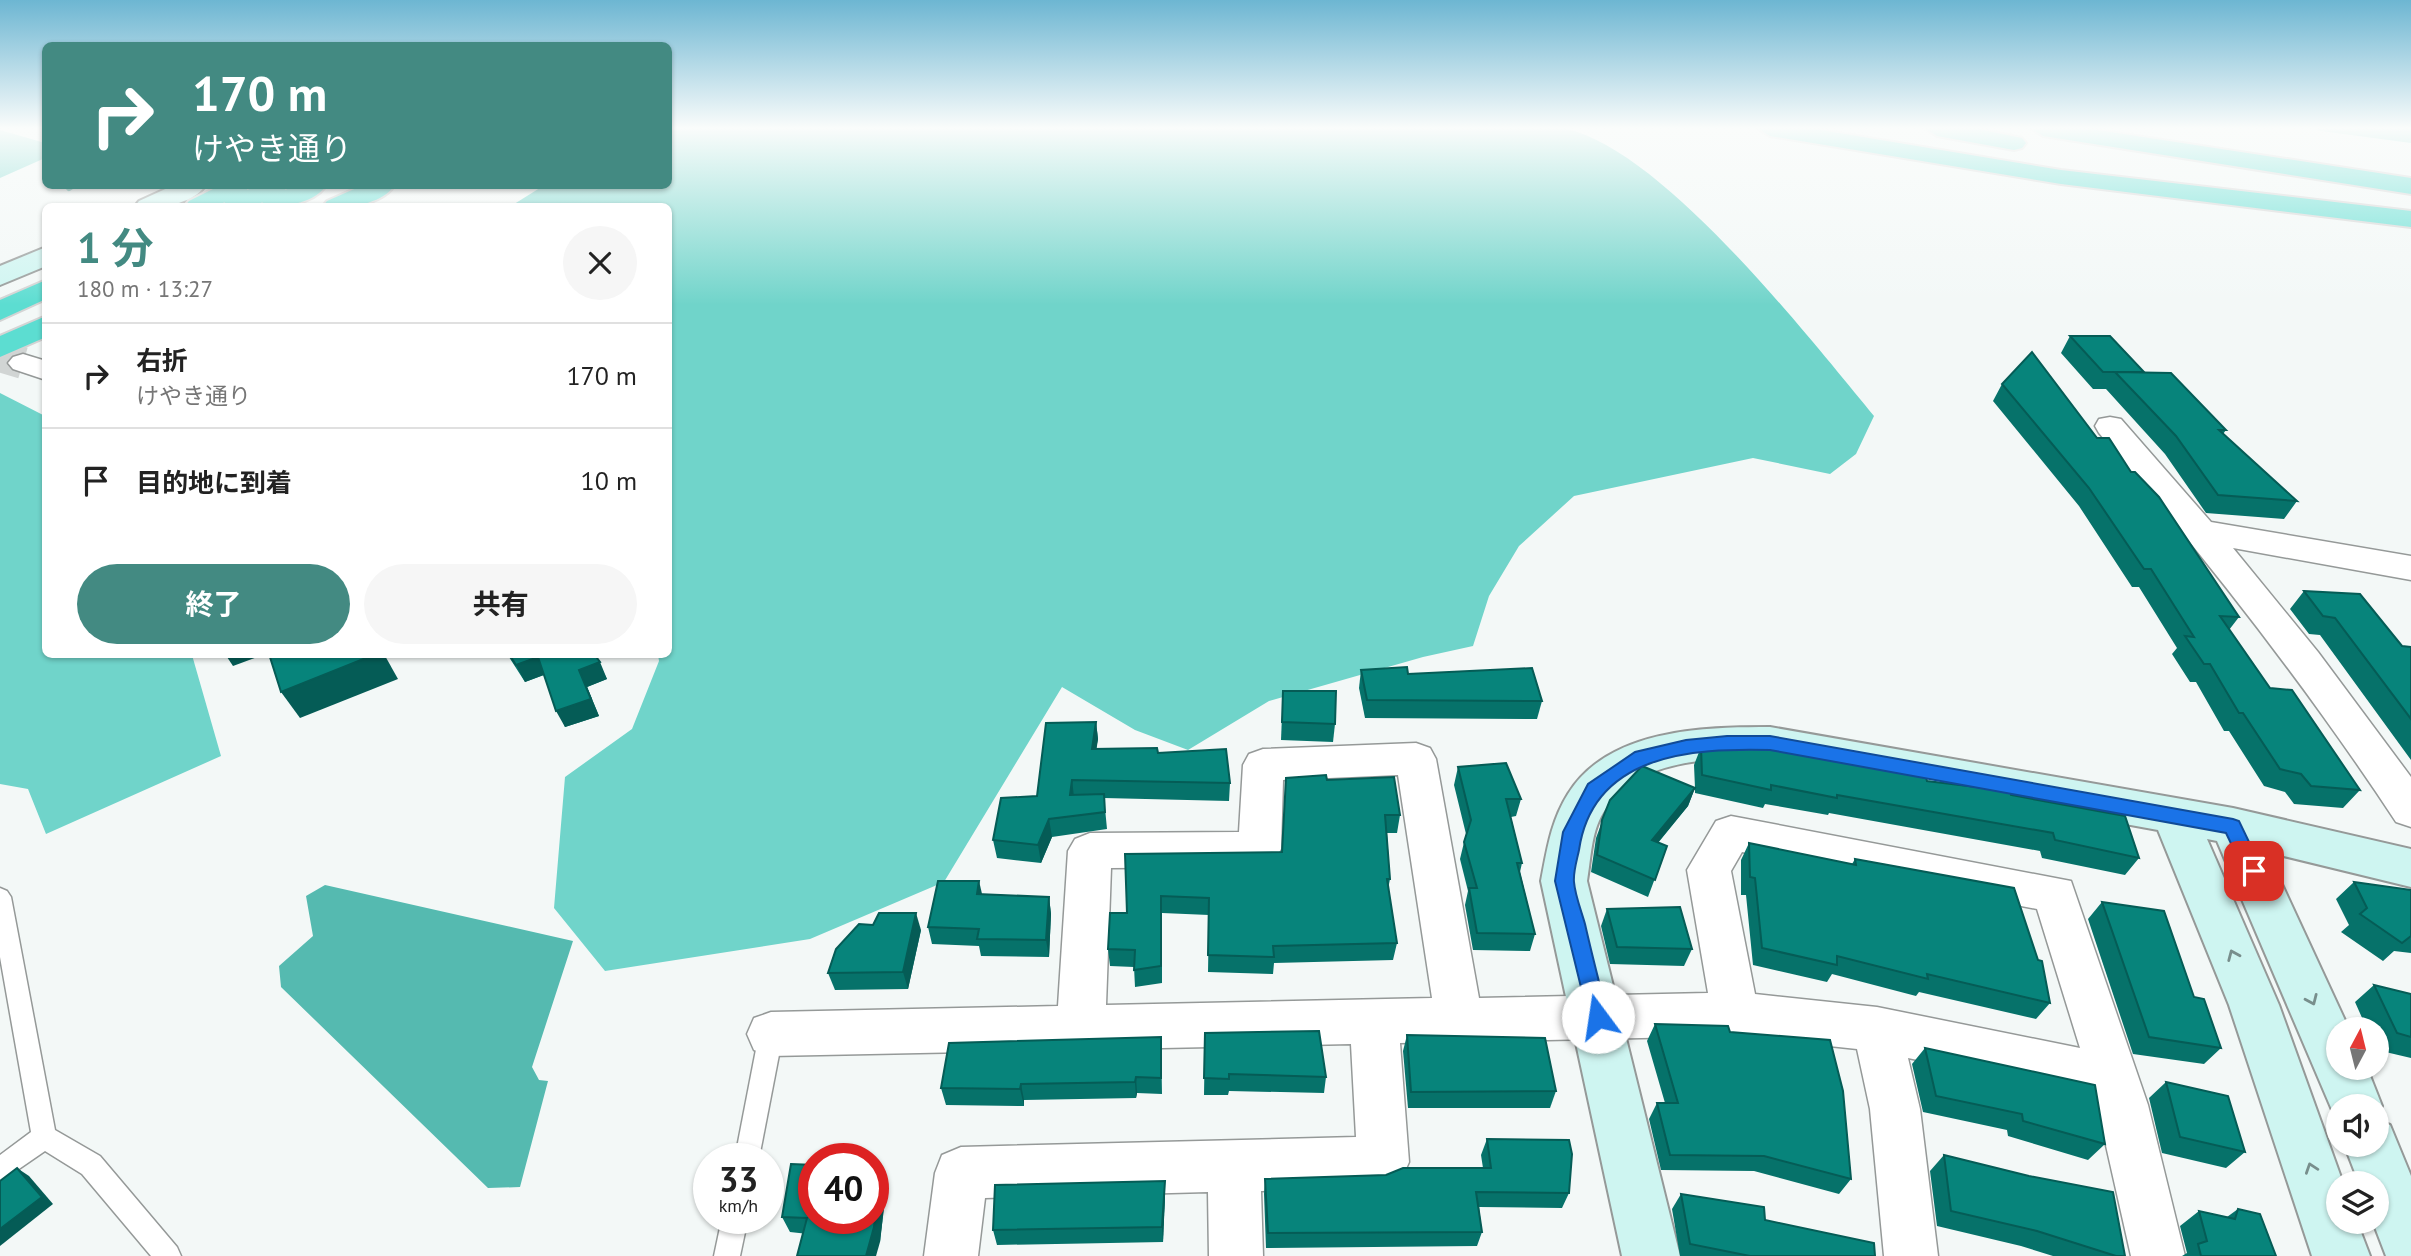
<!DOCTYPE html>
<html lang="ja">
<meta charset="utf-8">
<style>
body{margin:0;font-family:"PT Sans","Noto Sans JP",sans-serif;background:#f6f6f6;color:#222;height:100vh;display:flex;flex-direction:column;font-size:26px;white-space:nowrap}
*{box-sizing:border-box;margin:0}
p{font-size:23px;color:#767676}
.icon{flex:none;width:38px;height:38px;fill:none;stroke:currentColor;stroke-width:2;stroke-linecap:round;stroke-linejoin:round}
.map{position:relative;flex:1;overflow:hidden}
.panel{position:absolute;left:42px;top:203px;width:630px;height:455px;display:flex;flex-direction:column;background:#fff;border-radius:10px;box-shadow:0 2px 5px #0004}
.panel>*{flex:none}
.banner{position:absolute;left:42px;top:42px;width:630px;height:147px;border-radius:10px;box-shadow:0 2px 5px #0004;background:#438a82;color:#fff;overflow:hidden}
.needle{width:46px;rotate:7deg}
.tools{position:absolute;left:2326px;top:1017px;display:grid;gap:14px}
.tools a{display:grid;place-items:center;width:63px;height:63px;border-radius:50%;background:#fff;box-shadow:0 2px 5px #0004;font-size:35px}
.speed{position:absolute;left:693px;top:1143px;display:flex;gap:14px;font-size:35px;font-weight:700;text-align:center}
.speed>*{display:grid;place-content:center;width:91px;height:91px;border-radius:50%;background:#fff;box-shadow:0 2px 5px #0004;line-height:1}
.speed small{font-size:18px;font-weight:400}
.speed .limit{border:10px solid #d22;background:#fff;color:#111}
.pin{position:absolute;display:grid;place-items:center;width:60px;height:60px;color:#fff;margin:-30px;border-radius:14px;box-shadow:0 4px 10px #0006}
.me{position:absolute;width:77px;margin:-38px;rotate:346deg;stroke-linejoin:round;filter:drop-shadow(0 0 5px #0008)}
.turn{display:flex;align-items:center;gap:24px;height:147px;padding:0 35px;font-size:32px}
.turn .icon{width:91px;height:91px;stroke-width:2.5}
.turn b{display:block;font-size:49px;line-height:60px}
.round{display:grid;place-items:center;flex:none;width:74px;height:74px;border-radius:37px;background:#f6f6f6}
.summary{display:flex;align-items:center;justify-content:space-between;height:119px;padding:0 35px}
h1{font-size:42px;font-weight:700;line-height:52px;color:#438a82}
.primary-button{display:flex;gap:14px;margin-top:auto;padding:14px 35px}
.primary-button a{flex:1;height:80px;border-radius:42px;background:#438a82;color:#fff;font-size:28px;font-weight:700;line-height:80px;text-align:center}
.primary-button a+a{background:#f6f6f6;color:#222}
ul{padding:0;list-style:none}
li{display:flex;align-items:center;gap:21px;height:105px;padding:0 35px;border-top:2px solid #e0e0e0}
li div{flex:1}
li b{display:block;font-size:26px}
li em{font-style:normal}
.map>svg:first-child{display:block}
</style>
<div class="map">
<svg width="2411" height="1256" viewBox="0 0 2411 1256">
<rect width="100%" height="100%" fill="#f3f8f7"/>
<g fill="#70d4ca">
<path d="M669,129H1567C1665,152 1809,338 1874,416L1856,454L1830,474L1753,458L1574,496L1519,546L1489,596L1473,646L1423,657L1269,701L1188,750L1135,730L1062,687L944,882L810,939L605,971L554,908L565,777L632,729L659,661L658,655L668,654V206H511L543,186H668Z"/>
<path d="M2314,129H2411V143L2321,131Z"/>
<path d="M0,130L45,143V158L0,178Z"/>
<path d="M0,393L45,416L46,654L192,655L221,756L46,834L28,789L0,784Z"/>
</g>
<path fill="#55bab0" d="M325,885L573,941L532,1067L539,1080L548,1081L520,1187L488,1188L281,987L279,966L313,936L306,896Z"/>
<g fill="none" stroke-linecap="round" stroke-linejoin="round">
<path stroke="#55bab0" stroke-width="6" d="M69,188L72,186"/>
<path stroke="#d1d5d4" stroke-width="32" stroke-dasharray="32 16" stroke-linecap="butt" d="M0,356L23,363"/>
<g stroke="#959998" stroke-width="3">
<g id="lane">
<path d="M0,888L7,891L11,897L55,1130L100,1156L177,1247L181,1256H151L82,1174L45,1151L0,1182V1155L31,1132L0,957Z"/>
<path d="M771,1023L779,1027L783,1034L759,1158H735L759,1034L763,1027Z"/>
<path d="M722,1218H748L740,1256H714Z"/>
</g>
</g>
<g stroke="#959998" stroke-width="3">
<g id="street">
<path d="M23,354L46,361V380L13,369L8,363L13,357Z"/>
<path d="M2110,417L2121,419L2211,522L2411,556V580L2233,548L2318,652L2411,777V827L2396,822C2306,685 2205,557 2099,433L2095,426L2099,419Z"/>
<path d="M1416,743L1430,748L1436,759L1479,998L1708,993L1687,870L1716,821L1731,816L2071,881L2148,1105L2185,1256H2131L2095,1097L1908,1058L1920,1109L1938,1256H1884L1870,1109L1857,1049L1735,1036L1400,1043L1409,1162L1401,1180L1383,1188L1261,1191L1263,1256H1209L1208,1192L985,1198L978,1256H924L935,1173L942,1155L961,1147L1356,1137L1351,1044L771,1056L754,1050L747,1034L754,1018L771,1012L1058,1006L1068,851L1075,839L1090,833L1239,832L1243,765L1249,754L1263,749ZM1398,775L1432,998L1106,1005L1111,868L1259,867L1274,861L1281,849L1283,780ZM1742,852L2037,909L2080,1048L1877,1007L1755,994L1731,871Z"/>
</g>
</g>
<g stroke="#959998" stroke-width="4">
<g id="secondary">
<path d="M172,186H205C191,206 157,208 135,206L139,201Z"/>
<path d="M46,247V266L0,285V266Z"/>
<path d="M1770,727L2233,808L2411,849V887L2267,852L2349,1029H2338V1068H2367L2382,1106L2376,1120V1106H2338V1124L2217,841L2207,839L2279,1005L2343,1183H2338V1222H2357L2370,1256H2312L2229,1005L2158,830L1770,759C1713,758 1636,757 1603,813C1591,833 1591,858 1587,881L1680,1256H1622L1541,881C1547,850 1551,821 1568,794C1608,729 1703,727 1770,727Z"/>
<path d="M2376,1120L2390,1125L2411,1176V1256H2386L2373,1222H2376V1183H2359L2344,1144H2376Z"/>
</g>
</g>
<g stroke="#d4d4d4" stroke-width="4">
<g id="highway">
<path d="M1759,129H1815L2061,170L2411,211V227L2061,184L1770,136Z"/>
<path d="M1926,129H1978L2022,138L2026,143L2022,148L2014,150L1937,136Z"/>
<path d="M2032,129H2091L2411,178V194L2043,136Z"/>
<path d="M219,186H249L247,190L256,186H287L285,190L294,186H326C311,206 282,206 260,206L263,202L254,206H222L225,202L217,206H185L189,201Z"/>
<path d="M361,186H394C380,206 345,208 323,206L327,201Z"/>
<path d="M46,280V299L0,320V300Z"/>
<path d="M46,316V337L0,357V336Z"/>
</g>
</g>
<use href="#lane" fill="#fff" fill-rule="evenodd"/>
<use href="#street" fill="#fff" fill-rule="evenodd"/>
<use href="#secondary" fill="#cef5f1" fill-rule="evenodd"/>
<use href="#highway" fill="#5cddd1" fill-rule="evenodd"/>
</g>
<g fill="#06726a">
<path d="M2070,336L2144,372L2226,430L2223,434L2297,501L2284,519L2206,513L2165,454L2106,389H2093L2061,353Z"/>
<path d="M2002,384L2097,438L2131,472L2239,617L2229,630L2270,688L2360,790L2343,808L2294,804L2285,792L2264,786L2229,731H2224L2196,682H2190L2172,654L2177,648L2139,587H2132L2079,506L1993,401Z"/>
<path d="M2304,591L2402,646L2411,647V760L2320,635L2309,634L2290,609Z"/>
<path d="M507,654H594L607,679L587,687L599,716L565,727L544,675L525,682Z"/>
<path d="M1361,670L1408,674L1542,701L1537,719L1365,718L1359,688Z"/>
<path d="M1283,691L1335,724L1333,742L1281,740Z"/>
<path d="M1096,722L1098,739L1096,749L1158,753L1230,783L1229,801L1104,798L1107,829L1052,837L1041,863L997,858L993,840L1037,796Z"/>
<path d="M1701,747L1927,781L2011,795L2139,858L2125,875L2042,858L2040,851L1829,813L1828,815L1765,804L1763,808L1695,793V788L1688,806L1658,843L1667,846L1648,897L1591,872L1596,838L1610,800L1695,788L1694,765Z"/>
<path d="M1458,767L1521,799L1516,816L1511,817L1522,863L1520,872L1535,934L1530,951L1473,950L1465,905L1468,891L1460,859L1466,834L1454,785Z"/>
<path d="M1327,780L1400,815L1397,833H1387L1390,879L1388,889L1397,943L1393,960L1274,963L1273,974L1208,972L1209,915L1162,913V983L1135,987L1134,967L1110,966L1108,949L1127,913L1125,854L1282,852Z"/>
<path d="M1749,843L1852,864L1855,859L2050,1003L2036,1019L1919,992L1916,996L1832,974L1827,982L1753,965L1746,895H1741V860Z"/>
<path d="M2354,882L2411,890V953L2394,951L2383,961L2341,932L2349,925L2336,899Z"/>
<path d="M982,894L1049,897L1051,914L1049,957L981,956L979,946L932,944L928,927Z"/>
<path d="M2102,902L2194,997L2221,1048L2204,1064L2133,1054L2088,919Z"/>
<path d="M1607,909L1692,949L1684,966L1610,964L1601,926Z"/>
<path d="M921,930L908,989L835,990L828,973Z"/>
<path d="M2374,985L2411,994V1058L2377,1050L2376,1029H2367L2355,1002Z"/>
<path d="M1655,1024L1730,1032L1851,1179L1839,1194L1754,1171L1661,1170L1649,1119L1657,1103H1665L1647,1041Z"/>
<path d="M1205,1033L1326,1077L1324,1093L1229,1091L1228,1095H1204Z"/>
<path d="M1407,1035L1556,1091L1550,1108H1408L1403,1051Z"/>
<path d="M1161,1037L1162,1094L1137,1093L1136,1098L1024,1100V1106L946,1105L941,1088Z"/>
<path d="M1925,1048L2105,1144L2088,1160L2008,1136L2007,1130L1923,1112L1912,1064Z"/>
<path d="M2166,1082L2245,1152L2226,1168L2162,1153L2149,1098Z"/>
<path d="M1487,1139L1569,1193L1562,1208L1479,1207L1482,1232L1477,1246L1266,1248L1264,1194L1265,1179L1386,1175L1483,1168L1481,1155Z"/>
<path d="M1944,1155L2125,1256H2053L2021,1246L1937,1226L1930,1171Z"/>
<path d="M881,1166L887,1181L880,1242L790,1232L782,1217Z"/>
<path d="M1165,1181V1196L1163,1242L997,1245L993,1230Z"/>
<path d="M1681,1194L1765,1220L1875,1256H1680L1672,1209Z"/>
<path d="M2238,1209L2276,1256H2182L2187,1253L2180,1226L2199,1211L2227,1217Z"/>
</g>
<g fill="#055c56">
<path d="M225,654H265L233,666Z"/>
<path d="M376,654H384L398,679L300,718L281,692Z"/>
<path d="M538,657L546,674L525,682L516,665Z"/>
<path d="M600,662L607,679L587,687L599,716L565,727L556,711L579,670Z"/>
<path d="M1096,722L1098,739L1094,766L1092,749Z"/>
<path d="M1072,780L1074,797L1070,795Z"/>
<path d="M1695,788L1688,806L1645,858L1652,840Z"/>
<path d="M1049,819L1052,837L1041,863L1038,845Z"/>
<path d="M979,881L983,898L977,894Z"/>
<path d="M1049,897L1051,914L1049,957L1046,940Z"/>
<path d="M916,913L921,930L908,989L903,972Z"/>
<path d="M1136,1077L1137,1093L1136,1098L1135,1082Z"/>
<path d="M1021,1084L1024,1100V1106L1020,1089Z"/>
<path d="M881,1166L887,1181L880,1242L876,1256H866Z"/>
<path d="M17,1168L29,1176L53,1204L0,1246V1229Z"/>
<path d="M1165,1181V1196L1163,1242L1162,1227Z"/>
</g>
<g fill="#07847b" stroke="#055c56" stroke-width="2">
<path d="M2070,336H2110L2144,372H2103Z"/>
<path d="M2032,352L2097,438H2109L2131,472H2135L2159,497L2239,617L2220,616L2270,688L2292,690L2360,790L2311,786L2301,774L2280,769L2243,713H2239L2210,664H2204L2185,636L2194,637L2151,569H2144L2089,488L2002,384Z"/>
<path d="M2115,372L2171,373L2226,430H2219L2297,501L2218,495L2176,436Z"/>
<path d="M2304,591L2360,594L2402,646L2411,647V719L2335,618L2323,616Z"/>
<path d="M269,654H376L281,692Z"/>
<path d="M509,654H594L600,662L579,670L591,699L556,711L538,657L516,665Z"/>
<path d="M1407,667L1408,674L1532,668L1542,701L1367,700L1361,670Z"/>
<path d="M1283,691H1336L1335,724L1282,722Z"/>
<path d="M1096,722L1092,749L1157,748L1158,753L1226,749L1230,783L1072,780L1070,795L1104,794L1105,812L1049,819L1038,845L993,840L1001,798L1037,796L1046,723Z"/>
<path d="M1730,744L1771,749L1926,777L1927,781L2010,791L2011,795L2125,816L2139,858L2055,840L2053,833L1837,795V798L1771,785V790L1702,775L1701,747Z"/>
<path d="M1506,763L1521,799H1506L1522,863H1517L1535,934L1477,933L1469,888H1477L1464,842L1471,820L1458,767Z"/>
<path d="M1642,766L1695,788L1652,840L1667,846L1655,880L1597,855L1602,820L1610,800Z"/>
<path d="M1326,775L1327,780L1394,777L1400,815H1385L1390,879H1387L1397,943L1273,946L1274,957L1208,955L1209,898L1161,896V966L1134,970L1135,950L1108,949L1110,913H1127L1125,854L1282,852L1286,778Z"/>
<path d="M1749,843L1856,865L1855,859L2014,888L2038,960L2042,961L2050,1003L1927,974L1928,979L1837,956V965L1762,948L1755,878L1750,877Z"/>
<path d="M938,881H979L977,894L1049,897L1046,940L977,939L979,929L928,927Z"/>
<path d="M2354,882L2411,890V936L2402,943L2360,914L2367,908Z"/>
<path d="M2102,902L2164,911L2194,997L2204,999L2221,1048L2149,1037Z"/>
<path d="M1680,907L1692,949L1617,947L1607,909Z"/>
<path d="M879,913H916L903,972L828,973L836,949L859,924L873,925Z"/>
<path d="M2374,985L2411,994V1037L2397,1033Z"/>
<path d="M1655,1024L1728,1026L1730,1032L1830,1040L1843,1091L1851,1179L1764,1156L1670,1155L1657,1103H1678Z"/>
<path d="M1319,1031L1326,1077L1229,1074V1079L1204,1078L1205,1033Z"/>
<path d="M1407,1035L1545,1038L1556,1091L1411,1092Z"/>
<path d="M1161,1037V1078L1136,1077L1135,1082L1021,1084L1020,1089L941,1088L949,1043Z"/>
<path d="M1925,1048L2095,1085L2105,1144L2023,1121L2022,1114L1936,1096Z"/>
<path d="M2166,1082L2228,1096L2245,1152L2180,1137Z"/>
<path d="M1487,1139L1569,1140L1572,1154L1569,1193L1476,1192L1482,1232L1268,1233L1265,1179L1386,1175L1403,1168H1491Z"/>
<path d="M1944,1155L2029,1176L2113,1192L2125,1256H2116L2037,1231L1951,1211Z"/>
<path d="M791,1164L814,1165V1218H873V1166H881L874,1227L866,1256H797L807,1218L782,1217Z"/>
<path d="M17,1168L42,1197L0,1229V1181Z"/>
<path d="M1165,1181L1162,1227L993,1230L995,1185Z"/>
<path d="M1681,1194L1764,1207L1765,1220L1874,1243L1875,1256H1750L1690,1244Z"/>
<path d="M2238,1209L2260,1214L2276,1256H2201L2198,1244L2207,1241L2199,1211L2235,1219Z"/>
</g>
<defs><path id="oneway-chevron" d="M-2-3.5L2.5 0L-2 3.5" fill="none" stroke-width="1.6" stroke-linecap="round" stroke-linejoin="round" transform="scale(1.75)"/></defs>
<g stroke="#788e8c">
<use href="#oneway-chevron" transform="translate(2233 955) rotate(-113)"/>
<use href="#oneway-chevron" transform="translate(2312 1000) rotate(66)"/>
<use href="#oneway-chevron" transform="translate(2311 1168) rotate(-109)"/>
</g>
<linearGradient id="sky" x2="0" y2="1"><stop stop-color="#6db6d2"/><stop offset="0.42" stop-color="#fafcfb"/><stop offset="1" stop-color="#fafcfb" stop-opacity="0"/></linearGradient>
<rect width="2411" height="305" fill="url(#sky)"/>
<path fill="#1a73e8" stroke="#114b97" stroke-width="2" d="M1727,736H1770L2233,819L2239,821L2263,871L2261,877H2247L2226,833L1770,750C1692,748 1593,754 1579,850C1577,860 1573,872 1574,882C1575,895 1581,910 1585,924C1592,955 1600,986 1608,1017L1605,1024L1598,1027L1590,1024L1555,881L1563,832L1588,784L1635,752L1686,740Z"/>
</svg>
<div class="tools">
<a><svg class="needle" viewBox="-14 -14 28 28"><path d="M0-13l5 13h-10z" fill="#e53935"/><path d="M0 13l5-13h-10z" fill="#767676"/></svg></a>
<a><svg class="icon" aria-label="sound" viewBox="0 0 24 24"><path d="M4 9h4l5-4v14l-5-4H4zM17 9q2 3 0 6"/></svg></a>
<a><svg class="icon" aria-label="layers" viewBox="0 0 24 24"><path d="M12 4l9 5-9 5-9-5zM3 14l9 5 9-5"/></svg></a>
</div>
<div class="speed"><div>33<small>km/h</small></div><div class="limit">40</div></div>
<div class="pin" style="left:2254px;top:871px;background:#d93025"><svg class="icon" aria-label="arrive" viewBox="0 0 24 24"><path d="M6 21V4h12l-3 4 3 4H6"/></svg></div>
<svg class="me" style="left:1598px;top:1017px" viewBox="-20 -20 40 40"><circle r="19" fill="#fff"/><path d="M0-13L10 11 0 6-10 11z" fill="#1a73e8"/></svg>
<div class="banner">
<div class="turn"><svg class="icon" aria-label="right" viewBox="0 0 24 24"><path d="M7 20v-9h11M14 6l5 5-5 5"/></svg><div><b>170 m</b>けやき通り</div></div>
</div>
<section class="panel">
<div class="summary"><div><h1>1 分</h1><p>180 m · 13:27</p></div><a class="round"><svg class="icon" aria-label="close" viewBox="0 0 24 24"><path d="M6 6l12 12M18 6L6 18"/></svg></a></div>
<ul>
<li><svg class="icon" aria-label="right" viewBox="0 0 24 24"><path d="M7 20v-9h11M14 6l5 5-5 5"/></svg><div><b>右折</b><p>けやき通り</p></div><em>170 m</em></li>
<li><svg class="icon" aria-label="arrive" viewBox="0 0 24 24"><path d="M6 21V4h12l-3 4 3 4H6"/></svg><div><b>目的地に到着</b></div><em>10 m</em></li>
</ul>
<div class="primary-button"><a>終了</a><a>共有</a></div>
</section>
</div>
